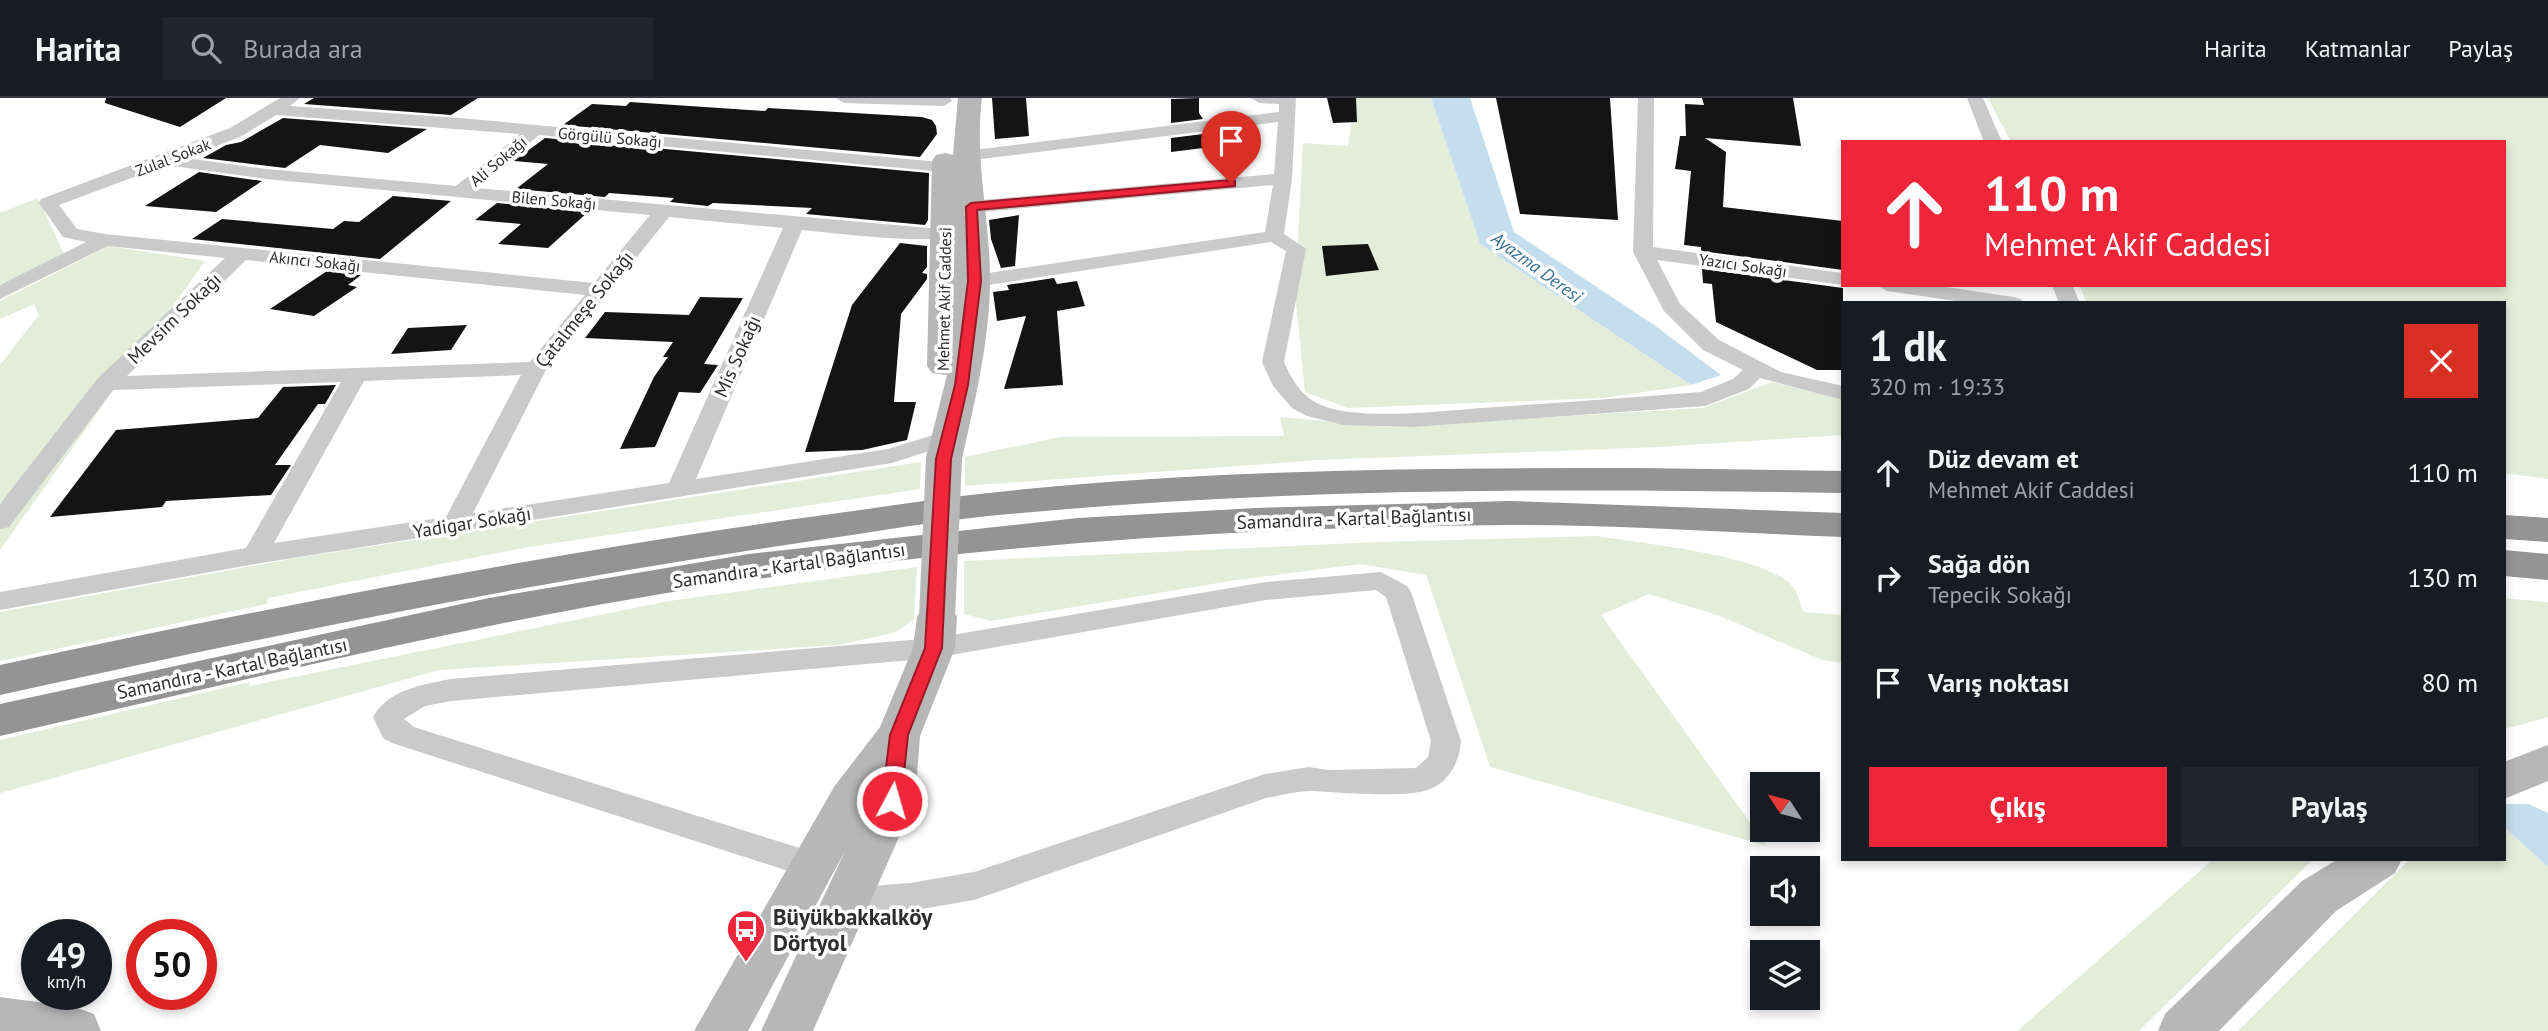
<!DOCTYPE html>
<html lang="tr">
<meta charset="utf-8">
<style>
body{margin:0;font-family:"PT Sans",sans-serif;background:#20242c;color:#f1f3f6;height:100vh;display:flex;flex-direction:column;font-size:26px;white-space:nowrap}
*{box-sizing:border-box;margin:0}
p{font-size:23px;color:#9ea1a6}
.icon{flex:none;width:38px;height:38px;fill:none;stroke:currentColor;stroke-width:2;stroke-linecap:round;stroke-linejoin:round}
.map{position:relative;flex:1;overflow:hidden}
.drawer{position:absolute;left:1841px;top:203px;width:665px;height:560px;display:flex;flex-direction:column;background:#171b24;border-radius:0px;box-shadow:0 4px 10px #0003}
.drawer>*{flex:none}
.guide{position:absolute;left:1841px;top:42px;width:665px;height:147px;border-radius:0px;box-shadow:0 4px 10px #0003;background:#ef2539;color:#fff;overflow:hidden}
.needle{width:46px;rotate:306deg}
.controls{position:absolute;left:1750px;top:674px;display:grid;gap:14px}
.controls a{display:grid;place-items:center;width:70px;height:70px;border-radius:0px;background:#171b24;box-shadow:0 4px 10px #0003;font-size:35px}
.speed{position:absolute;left:21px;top:821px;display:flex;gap:14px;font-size:35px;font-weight:700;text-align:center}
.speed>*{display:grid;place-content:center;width:91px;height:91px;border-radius:50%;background:#171b24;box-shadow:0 4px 10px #0003;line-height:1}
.speed small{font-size:18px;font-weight:400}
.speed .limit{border:10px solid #d22;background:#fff;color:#111}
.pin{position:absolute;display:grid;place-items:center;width:60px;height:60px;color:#fff;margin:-72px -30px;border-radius:50% 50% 50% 0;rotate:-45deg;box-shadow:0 0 7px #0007}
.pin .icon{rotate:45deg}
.me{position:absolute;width:77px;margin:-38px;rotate:6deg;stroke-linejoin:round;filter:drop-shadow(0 0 5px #0008)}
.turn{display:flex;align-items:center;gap:24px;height:147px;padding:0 28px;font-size:32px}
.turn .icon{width:91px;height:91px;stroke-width:2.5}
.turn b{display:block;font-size:49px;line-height:60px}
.round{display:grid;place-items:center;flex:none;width:74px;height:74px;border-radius:0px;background:#20242c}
.summary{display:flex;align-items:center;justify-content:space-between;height:119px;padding:0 28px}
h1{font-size:42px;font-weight:700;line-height:52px}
.action{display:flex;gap:14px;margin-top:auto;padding:14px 28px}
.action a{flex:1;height:80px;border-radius:0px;background:#ef2539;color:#fff;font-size:28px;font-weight:700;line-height:80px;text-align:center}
.action a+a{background:#20242c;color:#f1f3f6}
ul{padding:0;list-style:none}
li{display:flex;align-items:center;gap:21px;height:105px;padding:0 28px}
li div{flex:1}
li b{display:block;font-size:26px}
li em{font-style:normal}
header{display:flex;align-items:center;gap:42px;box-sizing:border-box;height:98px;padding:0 35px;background:#171b24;border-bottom:2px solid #363941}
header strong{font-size:33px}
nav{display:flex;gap:38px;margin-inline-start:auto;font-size:24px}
.search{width:490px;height:63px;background:#20242c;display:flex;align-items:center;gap:18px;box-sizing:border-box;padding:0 24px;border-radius:0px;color:#9ea1a6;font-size:26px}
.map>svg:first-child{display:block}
</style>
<header>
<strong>Harita</strong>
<div class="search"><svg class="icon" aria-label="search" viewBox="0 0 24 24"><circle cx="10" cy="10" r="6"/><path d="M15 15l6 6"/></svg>Burada ara</div>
<nav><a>Harita</a><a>Katmanlar</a><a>Paylaş</a></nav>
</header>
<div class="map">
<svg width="2548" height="933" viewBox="0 0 2548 933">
<rect width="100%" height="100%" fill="#fff"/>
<g fill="#e4ecda">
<path d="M1355,0H1431L1480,146L1691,287L1603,300L1348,310L1305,294L1295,195L1303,45L1348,48Z"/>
<path d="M1988,0H2548V381L2504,375V205H2087L2079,187H2504V44H2011Z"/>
<path d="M38,100L64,156L0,187V115Z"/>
<path d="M109,148L205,163L0,452V267L39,217L34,206L0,221V203Z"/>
<path d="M1772,284L1843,301V337L1659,349L1320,362L965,388V359L1060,339L1284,338L1280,319L1388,329L1702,310Z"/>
<path d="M921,364L920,391L528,449L268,500L267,506L0,563V514L296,460Z"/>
<path d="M1596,438C1638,445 1768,457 1793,489C1798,495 1800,507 1804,514L1843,517V565L1822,562L1720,518L1649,496L1601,517L1767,748L1490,669L1426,477L1360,466L1230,483L991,523L964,516V463L1379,444Z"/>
<path d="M917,469L914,521L896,534L839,547L439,572L0,695V642L250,584L249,588L669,503Z"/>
<path d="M2504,500L2548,504V619L2504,631Z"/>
<path d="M2504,729L2548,769V933H2238L2410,761H2504Z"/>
<path d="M2210,761H2313L2139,933H2017L2208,766Z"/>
</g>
<g fill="#c5deed">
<path d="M1431,0H1470L1514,134L1654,227L1721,277L1691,287L1480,146Z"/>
<path d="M2504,706H2529L2548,715V769L2504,729Z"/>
</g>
<g fill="#141414">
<path d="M106,0H226L180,29L105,5Z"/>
<path d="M314,0H478L451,17L304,6Z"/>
<path d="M992,0H1026L1029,38L995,41Z"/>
<path d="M1199,0V15L1203,21L1171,25V1Z"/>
<path d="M1327,0H1356L1357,24L1333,25Z"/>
<path d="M1496,0H1610L1618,122L1520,116Z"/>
<path d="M1702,0H1793L1801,48L1705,40L1726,54L1723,109L1843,123V172L1701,153V149L1684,147L1691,73L1675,71L1680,38H1686L1685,6L1704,7Z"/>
<path d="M630,4L765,13L768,10L922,19L932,22L936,28L937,36L920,59L563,27L592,6L626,8Z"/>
<path d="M283,20L427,31L388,55L320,47L285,70L203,60L226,47L241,44Z"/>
<path d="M1211,35L1219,48L1171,54V40Z"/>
<path d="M545,40L929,75L928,122L925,127L806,116L812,110L713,105L708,108L670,104L674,100L609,95L605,99L516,91L548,66L514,63Z"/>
<path d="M199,74L262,83L216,114L145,108Z"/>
<path d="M393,98L451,103L380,161L192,141L222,121L333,131L344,123L359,124Z"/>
<path d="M497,105L588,114L548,150L498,146L521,126L475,122Z"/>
<path d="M1019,117L1015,168L1001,170L991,141L989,122Z"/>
<path d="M900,145L927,148V169L922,175L927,176V181L901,216L894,304H916L907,342L862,352L805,354L852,207Z"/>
<path d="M1368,146L1379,172L1326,178L1322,148Z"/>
<path d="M1702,171L1843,190V272H1817L1716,224L1712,186L1703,185Z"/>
<path d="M327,173L361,177L348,187L357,189L314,218L270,211Z"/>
<path d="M1054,180L1057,186L1077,183L1085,208L1057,213L1063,287L1004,291L1026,218L997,223L993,194L1009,192L1007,187Z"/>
<path d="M700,199L743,200L704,266L718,267L700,295L679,294L655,349L620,351L654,279L668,259H663L673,244L585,240L605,214L689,217Z"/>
<path d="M467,227L451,252L391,256L408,230Z"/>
<path d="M336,287L325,306H318L275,367H291L271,397L166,403L162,409L50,419L116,332L258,320L283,289Z"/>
</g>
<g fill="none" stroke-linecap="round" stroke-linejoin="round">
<g fill="#cacaca" fill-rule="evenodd">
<path d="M280,0H300L290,8L460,20L951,65L954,69L945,74L539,37L476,90L952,132L955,136C944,149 825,134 802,132L696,381L888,351L943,334L951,336L955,341L951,346L892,365L255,466L0,512V494L246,450L341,284L113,292L9,429L0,431V406L98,280L225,160L108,148L0,201V187L86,144L63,139L39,105L41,101L230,30ZM276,17L520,36L456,88L266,71L186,60L242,38ZM166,67L266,81L650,117L594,185L105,136L77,131L59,107ZM669,119L783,130L669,385L473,415L546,272ZM246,162L585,197L530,264L127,278ZM521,277L446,419L274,445L364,283Z"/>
<path d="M836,0H950L952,3L944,8L844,5Z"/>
<path d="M1251,0H1296L1292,81L1284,136L1306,151L1284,264C1292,282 1302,299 1321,307C1357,323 1442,313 1482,310C1555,305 1628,300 1701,294L1733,281L1743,272L1703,252L1664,213L1633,154L1638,0H1654L1653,149L1843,175V187L1657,162L1680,206L1719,242L1781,274L1843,288V302L1760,280L1749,291L1705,308L1412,329L1343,327L1307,318L1292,310L1273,288L1262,264L1286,153L1271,144L975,189L968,187L965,183L968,179L975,177L1265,134L1273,87L971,115L962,109L971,103L1274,76L1278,24L965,63L956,58L965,53L1279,14V6L1259,5Z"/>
<path d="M1967,0H1983L2002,44H1984Z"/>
<path d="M1877,187H1932L2014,199L2021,201L2024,205H1969L1887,193Z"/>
<path d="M2052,187H2072L2080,205H2059Z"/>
<path d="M1381,474L1407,488L1411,494L1461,643C1460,663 1449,684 1430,691C1406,701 1338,694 1310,693C1296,693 1280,698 1266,700L974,802L910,813L846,818L834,814L829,804L834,794L846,790L910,785L974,774L1265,676L1309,669L1328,672L1416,670L1428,659L1431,643L1386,499L1376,492L1266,502L934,560L451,603L425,608L404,621L414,629L825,758L829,768L825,778L813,781L392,645L383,640L373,619C389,591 422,587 451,581L934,540L1266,484Z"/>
</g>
<g fill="#b7b7b7" fill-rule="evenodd">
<path d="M958,0H982C974,61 990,120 990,181C990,242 975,302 962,361L956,369L944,372L932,369L926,361L947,277L932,275L927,268L932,63L936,57L945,55L953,57Z"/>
<path d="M937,505L951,509L957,519L955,550L920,638L915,703L813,933H761L845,753L748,933H694L834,689L880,629L913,550L917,519L923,509Z"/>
<path d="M2548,647V683L2504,701V664Z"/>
<path d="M2338,761H2402L2395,775L2336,813L2219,933H2158L2165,916L2302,783Z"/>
<path d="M0,899L75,909L94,916L101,933H0Z"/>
</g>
<g fill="#949494" fill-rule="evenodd">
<path d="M1637,370L1843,373V395C1569,390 1294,390 1021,415C946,421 873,434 799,445C530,484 265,539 0,597V567C271,509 543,456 817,418C878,410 938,400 998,394C1210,371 1425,370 1637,370Z"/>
<path d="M1510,403L1843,415V439C1731,435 1618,426 1506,427C1254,429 1001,445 751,482C498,518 249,582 0,638V606L489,500L749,456L1078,420L1256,410Z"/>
<path d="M2504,417L2548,420V444L2504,441Z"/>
<path d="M2504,452L2548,456V482L2504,478Z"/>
</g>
<path stroke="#b7b7b7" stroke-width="36" d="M937,519L944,361"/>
</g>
<path fill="#ef2539" stroke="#9b1825" stroke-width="2" d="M1231,82L1235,83V88L977,112L981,183L968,287L951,361L942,550L908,637L901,703L898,708L892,710L885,708L882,703L890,637L925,550L936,361L955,287L968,183L966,109L971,105Z"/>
<defs>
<g id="bus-pin" transform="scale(2.0125)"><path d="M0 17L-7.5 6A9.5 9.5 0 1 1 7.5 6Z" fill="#ef2539" stroke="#fff"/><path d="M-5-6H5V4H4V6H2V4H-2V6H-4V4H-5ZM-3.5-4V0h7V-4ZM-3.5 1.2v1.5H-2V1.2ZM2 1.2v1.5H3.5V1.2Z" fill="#fff"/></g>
</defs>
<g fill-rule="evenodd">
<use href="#bus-pin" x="746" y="831"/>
</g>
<g text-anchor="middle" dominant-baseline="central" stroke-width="7" stroke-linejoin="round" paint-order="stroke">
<g font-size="16" fill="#2d2d2d" stroke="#fff">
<text transform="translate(610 39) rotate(5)">Görgülü Sokağı</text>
<text transform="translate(173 59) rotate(-21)">Zulal Sokak</text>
<text transform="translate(498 63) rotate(-40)">Ali Sokağı</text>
<text transform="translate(554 102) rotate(5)">Bilen Sokağı</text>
<text transform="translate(315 163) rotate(6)">Akıncı Sokağı</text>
<text transform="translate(1743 167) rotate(8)">Yazıcı Sokağı</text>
<text transform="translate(944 201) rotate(-89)">Mehmet Akif Caddesi</text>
</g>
<g font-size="18" font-style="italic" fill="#377294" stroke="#fff">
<text transform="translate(1537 169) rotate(36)">Ayazma Deresi</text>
</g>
<g font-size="19" fill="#2d2d2d" stroke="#fff">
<text transform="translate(584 211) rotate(-51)">Çatalmeşe Sokağı</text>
<text transform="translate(174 220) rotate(-44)">Mevsim Sokağı</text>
<text transform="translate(737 258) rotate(-66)">Mis Sokağı</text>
<text transform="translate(1354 420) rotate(-2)">Samandıra - Kartal Bağlantısı</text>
<text transform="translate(472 424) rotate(-9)">Yadigar Sokağı</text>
<text transform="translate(789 467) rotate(-8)">Samandıra - Kartal Bağlantısı</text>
<text transform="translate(232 570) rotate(-12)">Samandıra - Kartal Bağlantısı</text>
</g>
<g font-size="23" font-weight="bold" fill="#2d2d2d" stroke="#fff" text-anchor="start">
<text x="773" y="818">Büyükbakkalköy<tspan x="773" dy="26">Dörtyol</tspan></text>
</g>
</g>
</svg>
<div class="controls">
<a><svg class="needle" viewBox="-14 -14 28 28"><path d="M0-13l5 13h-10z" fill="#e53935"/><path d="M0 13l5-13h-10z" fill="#9ea1a6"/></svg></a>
<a><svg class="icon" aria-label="sound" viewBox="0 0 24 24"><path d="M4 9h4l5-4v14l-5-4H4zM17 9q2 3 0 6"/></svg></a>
<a><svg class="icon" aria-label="layers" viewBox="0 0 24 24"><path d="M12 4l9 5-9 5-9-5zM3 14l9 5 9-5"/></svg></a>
</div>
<div class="speed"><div>49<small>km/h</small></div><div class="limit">50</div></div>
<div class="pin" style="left:1231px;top:85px;background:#d93025"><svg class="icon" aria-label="arrive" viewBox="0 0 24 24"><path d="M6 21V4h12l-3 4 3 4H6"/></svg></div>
<svg class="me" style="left:892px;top:703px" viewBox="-20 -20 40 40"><circle r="17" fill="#ef2539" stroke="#fff" stroke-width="3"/><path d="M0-11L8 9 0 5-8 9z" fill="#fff"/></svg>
<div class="guide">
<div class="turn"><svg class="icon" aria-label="ahead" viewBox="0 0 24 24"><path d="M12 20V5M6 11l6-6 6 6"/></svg><div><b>110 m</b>Mehmet Akif Caddesi</div></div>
</div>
<section class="drawer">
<div class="summary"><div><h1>1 dk</h1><p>320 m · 19:33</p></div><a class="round" style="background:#d93025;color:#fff"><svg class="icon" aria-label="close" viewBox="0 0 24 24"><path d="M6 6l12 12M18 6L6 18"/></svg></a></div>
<ul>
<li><svg class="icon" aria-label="ahead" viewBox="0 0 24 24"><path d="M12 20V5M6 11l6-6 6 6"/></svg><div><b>Düz devam et</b><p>Mehmet Akif Caddesi</p></div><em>110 m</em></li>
<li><svg class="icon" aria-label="right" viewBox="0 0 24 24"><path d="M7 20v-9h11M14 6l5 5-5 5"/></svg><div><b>Sağa dön</b><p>Tepecik Sokağı</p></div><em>130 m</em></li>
<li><svg class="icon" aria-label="arrive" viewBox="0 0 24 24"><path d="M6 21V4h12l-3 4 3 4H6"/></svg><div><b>Varış noktası</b></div><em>80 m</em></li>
</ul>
<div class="action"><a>Çıkış</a><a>Paylaş</a></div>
</section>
</div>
